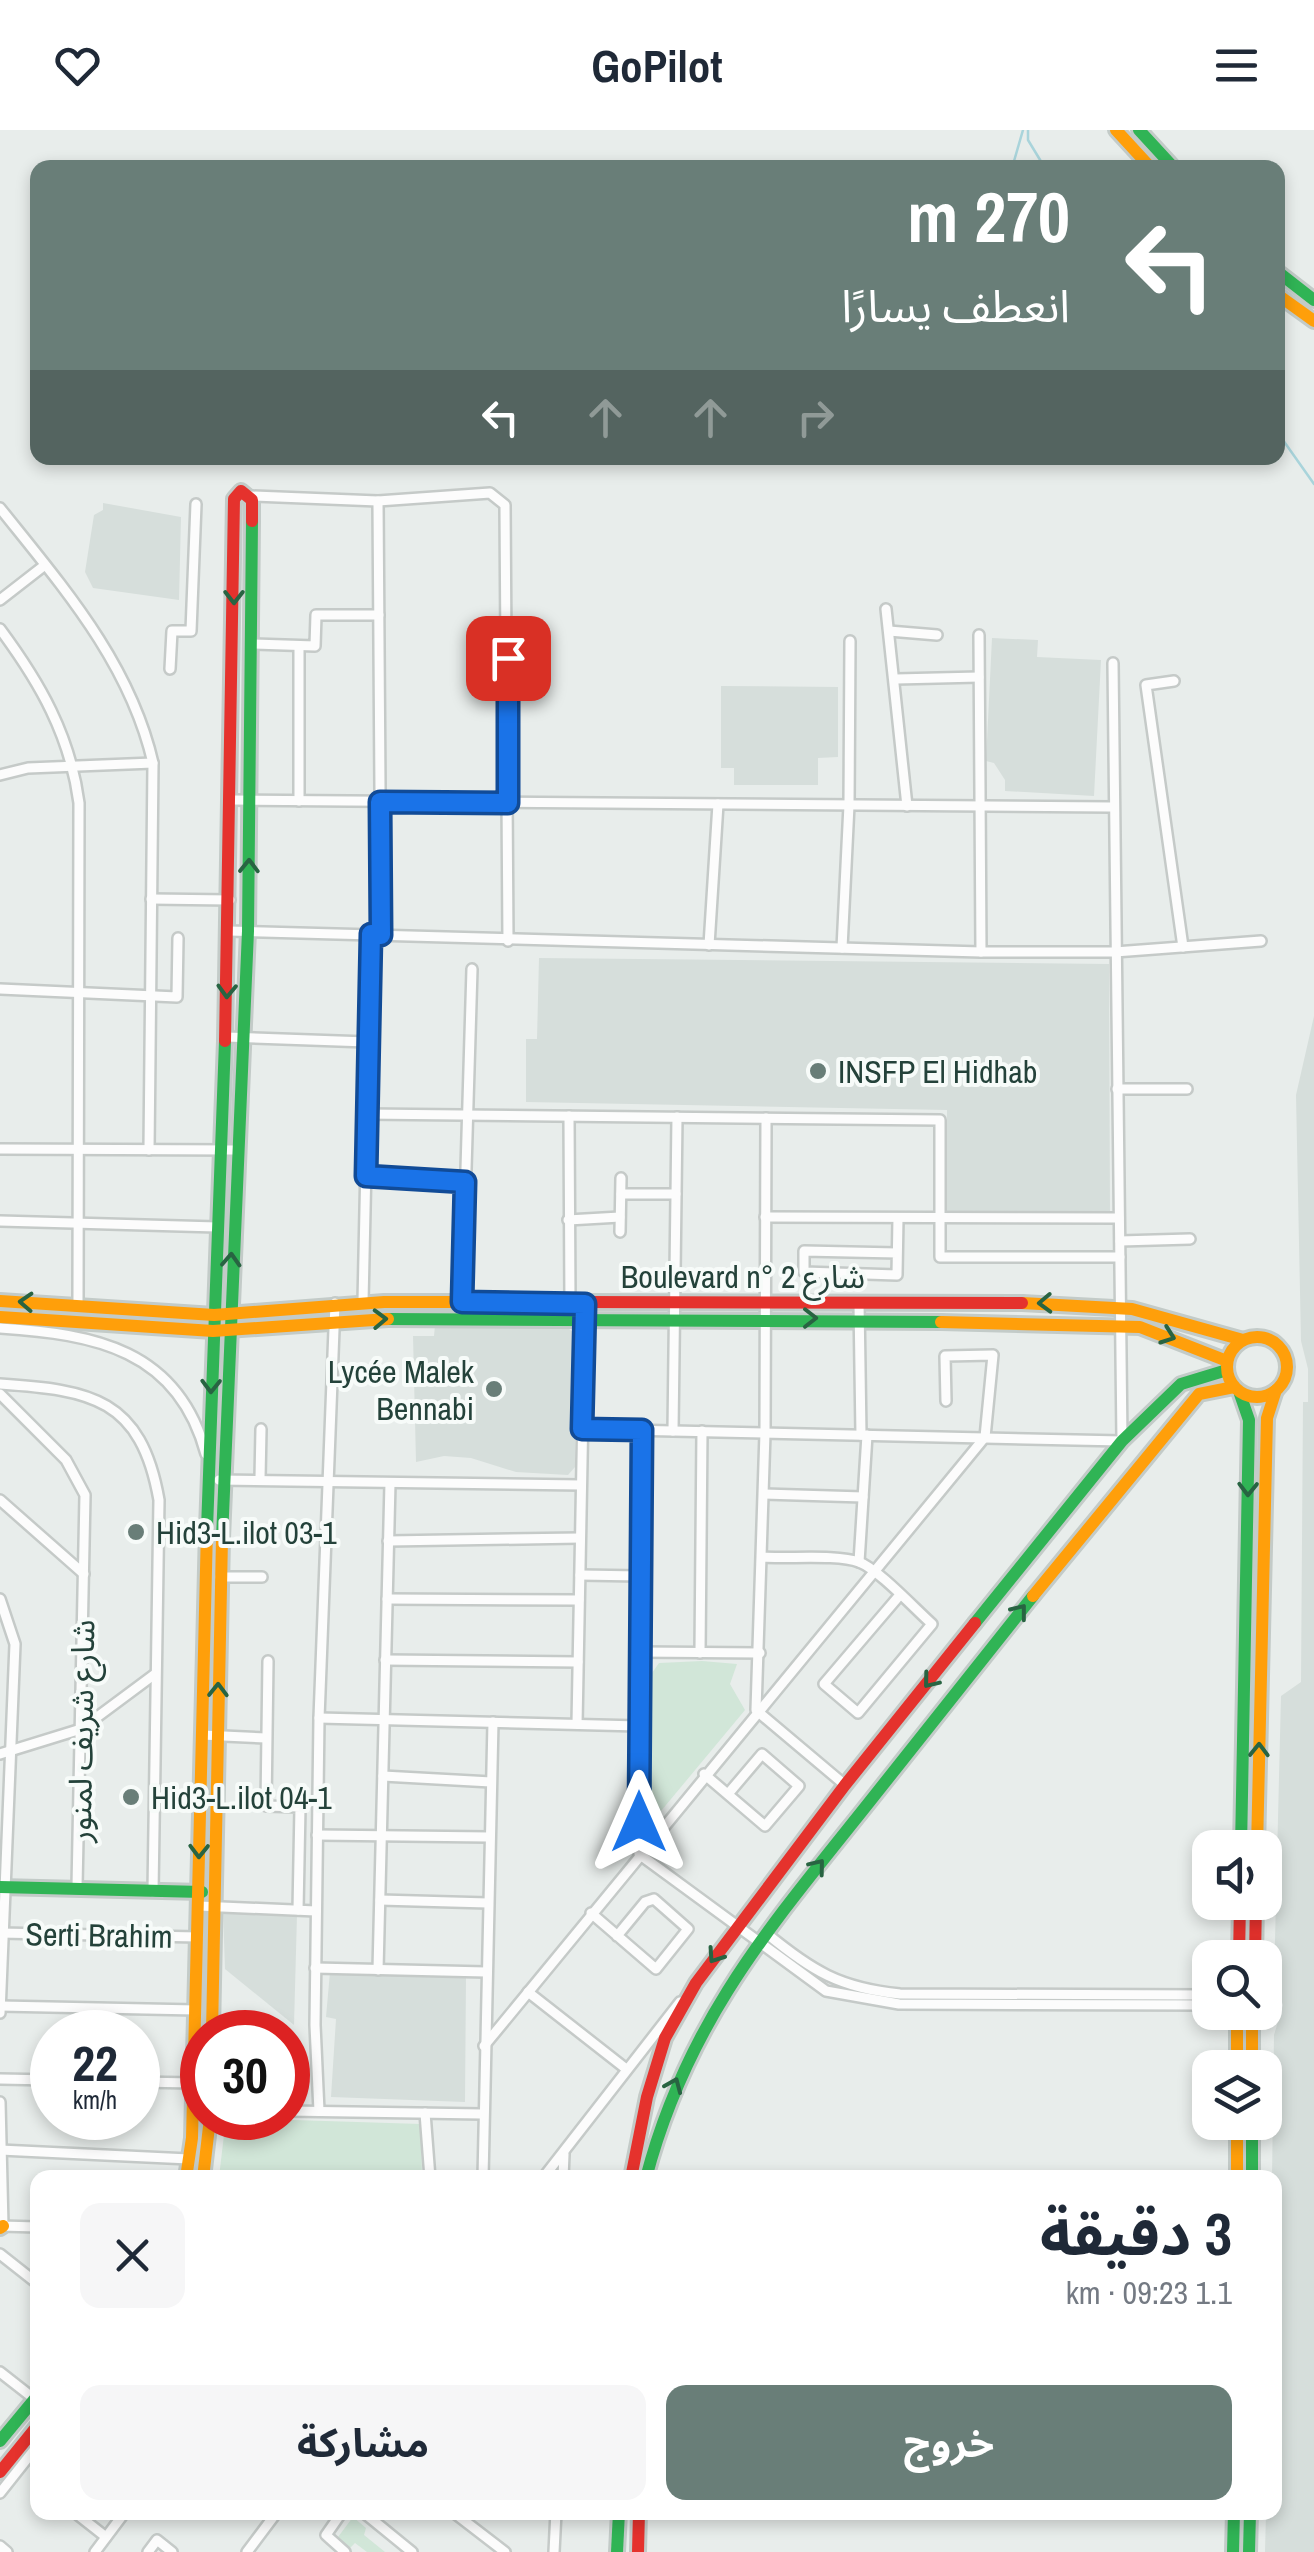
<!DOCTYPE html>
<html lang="ar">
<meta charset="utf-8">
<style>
body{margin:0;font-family:"Archivo Narrow","Noto Sans Arabic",sans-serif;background:#f6f6f7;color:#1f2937;direction:rtl;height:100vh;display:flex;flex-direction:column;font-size:38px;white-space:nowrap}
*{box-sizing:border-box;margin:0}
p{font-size:32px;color:#747a83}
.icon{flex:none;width:55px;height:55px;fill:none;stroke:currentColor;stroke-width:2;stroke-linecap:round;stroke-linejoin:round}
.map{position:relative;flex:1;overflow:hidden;direction:ltr}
.side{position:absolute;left:30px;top:2040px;width:1252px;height:350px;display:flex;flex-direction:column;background:#fff;border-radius:20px;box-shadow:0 5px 15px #0003;direction:rtl}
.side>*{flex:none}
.banner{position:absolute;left:30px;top:30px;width:1255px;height:305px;border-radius:20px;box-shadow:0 5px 15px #0003;direction:rtl;background:#697e78;color:#fff;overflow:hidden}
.buttons{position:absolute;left:1192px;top:1700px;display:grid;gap:20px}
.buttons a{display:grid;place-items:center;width:90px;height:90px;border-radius:20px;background:#fff;box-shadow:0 5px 15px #0003;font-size:50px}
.speed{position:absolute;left:30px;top:1880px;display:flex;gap:20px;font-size:50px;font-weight:700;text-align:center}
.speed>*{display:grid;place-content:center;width:130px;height:130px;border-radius:50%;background:#fff;box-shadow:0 5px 15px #0003;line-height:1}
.speed small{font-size:25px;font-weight:400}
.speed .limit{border:15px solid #d22;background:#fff;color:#111}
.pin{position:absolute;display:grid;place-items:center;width:85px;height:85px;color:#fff;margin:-42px;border-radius:20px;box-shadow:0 5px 15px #0006}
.me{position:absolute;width:110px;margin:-55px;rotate:0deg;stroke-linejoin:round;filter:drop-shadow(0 0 8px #0008)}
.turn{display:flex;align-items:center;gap:35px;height:210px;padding:0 50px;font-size:45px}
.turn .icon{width:130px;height:130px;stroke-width:2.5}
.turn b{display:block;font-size:70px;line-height:85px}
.lanes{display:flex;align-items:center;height:95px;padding:0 50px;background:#0003;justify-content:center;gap:50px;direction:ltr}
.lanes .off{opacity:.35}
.round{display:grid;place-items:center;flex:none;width:105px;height:105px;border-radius:20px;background:#f6f6f7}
.head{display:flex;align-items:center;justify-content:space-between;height:170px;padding:0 50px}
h1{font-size:60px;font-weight:700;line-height:75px}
.button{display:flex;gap:20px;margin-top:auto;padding:20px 50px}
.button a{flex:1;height:115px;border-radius:20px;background:#697e78;color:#fff;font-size:40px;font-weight:700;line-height:115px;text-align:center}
.button a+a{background:#f6f6f7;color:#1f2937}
header{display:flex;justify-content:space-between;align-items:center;height:130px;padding:0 50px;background:#fff;font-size:45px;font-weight:700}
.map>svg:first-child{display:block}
</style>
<header><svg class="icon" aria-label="menu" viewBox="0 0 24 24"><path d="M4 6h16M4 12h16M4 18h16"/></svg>GoPilot<svg class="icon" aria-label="heart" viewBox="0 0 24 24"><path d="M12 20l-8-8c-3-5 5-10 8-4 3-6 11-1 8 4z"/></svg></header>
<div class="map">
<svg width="1314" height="2422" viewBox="0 0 1314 2422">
<rect width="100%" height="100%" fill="#e8edeb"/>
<g fill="#d6dedb">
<path d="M103,373L181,387L179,470L93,458L85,442L94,385L103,380Z"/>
<path d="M992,508L1038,510L1037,527L1101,530L1094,666L1005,661V650L994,633L986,631Z"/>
<path d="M721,556L838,557V627L818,628V655H734V638H721Z"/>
<path d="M539,828L1109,834L1110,1084L947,1083V980L526,972V909H537Z"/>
<path d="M1314,886V2422H1265L1266,2383L1275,2382L1272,2047L1274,1905L1283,1875L1274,1851L1281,1566L1301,1552L1303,1272H1308V1239L1301,1211L1296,965Z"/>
<path d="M435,1195L568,1198L575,1204V1337L568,1345L516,1342L471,1328L444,1326L416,1332L413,1206H434Z"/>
<path d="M223,1782L297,1785L294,1895L225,1839Z"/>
<path d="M330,1842L466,1847L465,1972L331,1967L336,1889L326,1887Z"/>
</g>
<g fill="#d1e6d8">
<path d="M702,1531L737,1534L730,1554L745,1580L656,1687L647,1685L652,1543L659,1533Z"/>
<path d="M226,1988L421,1994L422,2047H219Z"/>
<path d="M353,2387L366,2398L364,2405L385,2422H367L355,2413L350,2418L338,2407Z"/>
</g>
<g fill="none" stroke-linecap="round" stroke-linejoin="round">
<g stroke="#a9d4db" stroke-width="2.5">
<path d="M1028,0V10L1045,38"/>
<path d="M1012,38L1023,0"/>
<path d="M1278,303L1314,354"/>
</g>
<g stroke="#c5cac8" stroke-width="14">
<g id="street">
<path d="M251,366L378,371L490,363L505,375L508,811"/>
<path d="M378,371L381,805"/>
<path d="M0,378C63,457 130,533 153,633L149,1020"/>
<path d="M0,470L45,435"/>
<path d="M886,479L907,676"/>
<path d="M0,499C40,553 70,605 79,673L78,1175"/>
<path d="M889,501L937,505"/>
<path d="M979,505L981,822"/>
<path d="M251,514L315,516L316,485H379"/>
<path d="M299,516V671"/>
<path d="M170,539L172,501H191L196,374"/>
<path d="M896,549L979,547"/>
<path d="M1174,551L1146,555L1183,817"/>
<path d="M0,645L28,638L153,633"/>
<path d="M232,670L1111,677"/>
<path d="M151,769L230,770"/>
<path d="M230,801L981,822H1115L1261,811"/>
<path d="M709,815L718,674"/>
<path d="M842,818L849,675L850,511"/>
<path d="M0,859L177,867L178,808"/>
<path d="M226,907L367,912"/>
<path d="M1117,959H1187"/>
<path d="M365,984L940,990V1127H1120"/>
<path d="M569,986L570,1174"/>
<path d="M766,988L765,1303L756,1580L845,1655"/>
<path d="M0,1019L237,1020"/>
<path d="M366,1045L465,1052"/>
<path d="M621,1064H676"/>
<path d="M765,1087L1119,1088"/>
<path d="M568,1090L620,1087"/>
<path d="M0,1091L217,1097"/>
<path d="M620,1102L621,1048"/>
<path d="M1120,1111L1190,1109"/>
<path d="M897,1123L804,1121V1142L897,1145L898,1088"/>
<path d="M363,1172L371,804"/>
<path d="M462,1172L472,839"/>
<path d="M859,1173L861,1305"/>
<path d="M0,1198C94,1204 178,1219 206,1324"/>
<path d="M0,1254C91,1260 141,1268 159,1370L153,1762"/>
<path d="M0,1264L66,1330L85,1365L77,1757"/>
<path d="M582,1299L1122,1311L1113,533"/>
<path d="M642,1300L639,1724L826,1861L899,1874L1210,1875"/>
<path d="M673,1301L677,987"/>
<path d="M260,1348L261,1299"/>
<path d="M219,1350L581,1355"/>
<path d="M764,1364L863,1367"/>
<path d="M0,1370L84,1444"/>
<path d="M388,1411L580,1408"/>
<path d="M762,1427C787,1429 837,1424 859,1432C878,1439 915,1479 932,1494L858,1583L824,1554L899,1466"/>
<path d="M859,1432L867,1305"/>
<path d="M580,1445L640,1446"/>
<path d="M220,1447H262"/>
<path d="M0,1469L15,1514L0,1883"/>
<path d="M387,1469L579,1470"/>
<path d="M640,1522L760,1523"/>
<path d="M700,1523L702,1301"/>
<path d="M385,1530L578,1532"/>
<path d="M268,1531L266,1676L300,1677L298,1780"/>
<path d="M319,1588L639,1596"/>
<path d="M577,1594L585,1174"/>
<path d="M202,1605L266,1608"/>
<path d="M0,1624L81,1599L155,1544"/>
<path d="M704,1644L765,1696L799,1656L762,1624L728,1664"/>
<path d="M383,1646L491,1652"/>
<path d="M317,1705L489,1707"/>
<path d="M380,1770L488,1773"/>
<path d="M199,1776L316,1781"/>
<path d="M591,1783L656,1839L688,1799L654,1769L645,1772L617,1806"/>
<path d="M0,1803L198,1807"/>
<path d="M766,1803C812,1841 840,1858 900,1864L1210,1865"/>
<path d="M315,1838L486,1842"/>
<path d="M378,1840L390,1353"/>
<path d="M528,1862L625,1938"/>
<path d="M0,1876L196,1880"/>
<path d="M484,1916L985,1307L993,1225L945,1226L946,1271"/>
<path d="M0,1949L52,1950"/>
<path d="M138,1952L194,1953"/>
<path d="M0,1972L3,2096"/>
<path d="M288,1981L482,1984"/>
<path d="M319,1981L315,1895L319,1588L335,1173"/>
<path d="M425,1983L430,2048"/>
<path d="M0,2020L189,2029"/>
<path d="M483,2048L493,1592"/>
<path d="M543,2048L680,1872"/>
<path d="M563,2048L564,2024"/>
<path d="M0,2096L38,2097"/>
<path d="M0,2124L38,2154"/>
<path d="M0,2242L37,2271"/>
<path d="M0,2363L38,2315"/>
<path d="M80,2382L78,2385L106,2407"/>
<path d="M342,2382L326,2405L345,2422"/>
<path d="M363,2382L412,2422"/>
<path d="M453,2382L505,2422"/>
<path d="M0,2416L7,2422"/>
<path d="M95,2422L125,2382"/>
<path d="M148,2422L157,2410L172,2422"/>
<path d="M247,2422L277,2382"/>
<path d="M554,2422L556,2382"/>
</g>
</g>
<g stroke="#c3cbc8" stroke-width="18">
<g id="fast">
<path d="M1139,0L1174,38"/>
<path d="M1278,142L1314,170"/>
<path d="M388,1189L941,1192"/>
<path d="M1240,1264L1249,1290L1241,1718"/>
<path d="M207,1399L225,911"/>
<path d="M222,1408L248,801L252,391"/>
<path d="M975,1493L1122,1311L1181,1254L1227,1240"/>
<path d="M0,1757L202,1762"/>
<path d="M1252,1992V2048"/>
<path d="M646,2048C686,1895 767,1800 863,1680C920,1609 976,1537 1033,1466"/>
<path d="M0,2311L38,2265"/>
<path d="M617,2422L619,2382"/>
<path d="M1233,2422L1234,2382"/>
<path d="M1249,2422L1250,2382"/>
</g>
</g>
<g stroke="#c3cbc8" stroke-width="18">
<g id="slow">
<path d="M1116,0L1151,38"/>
<path d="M1278,165L1314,191"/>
<path d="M0,1171L214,1185L384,1172H579"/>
<path d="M1022,1173L1132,1179L1243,1210"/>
<path d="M0,1187L213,1201L388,1189"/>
<path d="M941,1192L1140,1197L1227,1231"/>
<circle cx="1257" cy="1237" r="30"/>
<path d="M1033,1466L1199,1264L1234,1257"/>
<path d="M1257,1718L1267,1288L1276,1260"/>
<path d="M1237,1884V1938"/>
<path d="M1252,1885V1938"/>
<path d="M212,1902L222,1408"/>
<path d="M1237,1992V2048"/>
<path d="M186,2048L192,2008L207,1399"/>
<path d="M203,2048L210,1988"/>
<path d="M0,2098L3,2096"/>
</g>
</g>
<g stroke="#c3cbc8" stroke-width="18">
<g id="jam">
<path d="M225,911L234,369L241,361L252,370V391"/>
<path d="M579,1172L1022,1173"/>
<path d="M1239,1828L1240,1772"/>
<path d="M1255,1828L1256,1772"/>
<path d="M631,2048L647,1967L665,1908L696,1853L845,1655L975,1493"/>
<path d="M0,2342L38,2295"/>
<path d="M638,2422L639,2382"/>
</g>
</g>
<use href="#street" stroke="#fcfcfc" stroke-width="9"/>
<use href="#fast" stroke="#30b455" stroke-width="12"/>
<use href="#slow" stroke="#ff9f0a" stroke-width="12"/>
<use href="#jam" stroke="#e5322d" stroke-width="12"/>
</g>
<defs><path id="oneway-chevron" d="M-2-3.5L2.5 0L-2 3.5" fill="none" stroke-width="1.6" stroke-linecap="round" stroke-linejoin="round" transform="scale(2.5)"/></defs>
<g stroke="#286442">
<use href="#oneway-chevron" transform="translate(234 467) rotate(90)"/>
<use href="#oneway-chevron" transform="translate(249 736) rotate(-89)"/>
<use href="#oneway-chevron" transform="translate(227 861) rotate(92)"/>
<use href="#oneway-chevron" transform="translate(231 1130) rotate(-87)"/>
<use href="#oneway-chevron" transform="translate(26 1172) rotate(-177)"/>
<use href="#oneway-chevron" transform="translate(1045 1173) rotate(178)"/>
<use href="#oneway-chevron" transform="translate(810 1188)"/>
<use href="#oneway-chevron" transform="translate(380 1189) rotate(-2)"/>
<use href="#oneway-chevron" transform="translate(1168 1206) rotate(20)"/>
<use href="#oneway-chevron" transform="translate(211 1256) rotate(91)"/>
<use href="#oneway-chevron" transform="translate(1248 1359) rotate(91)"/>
<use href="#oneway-chevron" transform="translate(1020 1481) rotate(-52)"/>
<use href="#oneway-chevron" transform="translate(930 1551) rotate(129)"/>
<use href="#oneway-chevron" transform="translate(218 1560) rotate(-89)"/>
<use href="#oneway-chevron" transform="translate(1259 1620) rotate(-89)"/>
<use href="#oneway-chevron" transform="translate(199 1721) rotate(91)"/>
<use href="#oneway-chevron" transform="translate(818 1736) rotate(-51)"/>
<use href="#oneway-chevron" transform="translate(715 1826) rotate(124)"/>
<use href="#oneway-chevron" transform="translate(674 1955) rotate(-67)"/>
</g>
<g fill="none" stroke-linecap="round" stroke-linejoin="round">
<g stroke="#114b97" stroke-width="25">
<path id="route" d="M508,528V673L380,672L381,805L371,804L366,1046L465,1052L462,1172L585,1174L582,1299L642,1300L639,1692"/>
</g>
<use href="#route" stroke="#1a73e8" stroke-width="18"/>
</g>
<g fill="#697e78" stroke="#f7fbf9" stroke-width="4">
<circle cx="818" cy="941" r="10"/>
<circle cx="494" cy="1259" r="10"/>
<circle cx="136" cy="1402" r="10"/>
<circle cx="131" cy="1667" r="10"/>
</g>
<g text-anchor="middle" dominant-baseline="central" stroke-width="8" stroke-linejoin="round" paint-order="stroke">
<g font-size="32" fill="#24423a" stroke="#f7fbf9" text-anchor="start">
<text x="838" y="941">INSFP El Hidhab</text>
<text x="474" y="1241" text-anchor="end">Lycée Malek<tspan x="474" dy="37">Bennabi</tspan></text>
<text x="156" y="1402">Hid3-L.ilot 03-1</text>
<text x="151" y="1667">Hid3-L.ilot 04-1</text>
</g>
<g font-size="32" fill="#24423a" stroke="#f7fbf9">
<text x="743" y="1146">Boulevard n° شارع 2</text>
<text transform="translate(81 1601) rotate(-89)">شارع شريف لمنور</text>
<text transform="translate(99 1805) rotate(1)">Serti Brahim</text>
</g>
</g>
</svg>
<div class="buttons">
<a><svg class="icon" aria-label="sound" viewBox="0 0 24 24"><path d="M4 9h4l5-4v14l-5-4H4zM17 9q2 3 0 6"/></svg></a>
<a><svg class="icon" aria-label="search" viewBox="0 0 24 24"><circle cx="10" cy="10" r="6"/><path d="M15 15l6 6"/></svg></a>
<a><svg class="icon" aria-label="layers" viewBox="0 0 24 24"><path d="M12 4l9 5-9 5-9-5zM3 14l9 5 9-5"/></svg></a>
</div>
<div class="speed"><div>22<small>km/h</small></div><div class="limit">30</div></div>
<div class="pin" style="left:508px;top:528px;background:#d93025"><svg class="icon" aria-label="arrive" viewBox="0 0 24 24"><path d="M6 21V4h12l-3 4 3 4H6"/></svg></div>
<svg class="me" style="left:639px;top:1692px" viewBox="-20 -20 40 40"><path d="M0-17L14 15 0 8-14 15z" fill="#1a73e8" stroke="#fff" stroke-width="4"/></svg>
<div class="banner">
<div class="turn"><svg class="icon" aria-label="left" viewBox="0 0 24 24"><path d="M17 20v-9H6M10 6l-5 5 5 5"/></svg><div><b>270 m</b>انعطف يسارًا</div></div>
<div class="lanes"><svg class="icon" aria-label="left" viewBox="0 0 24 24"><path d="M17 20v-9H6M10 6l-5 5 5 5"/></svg><svg class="icon off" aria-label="ahead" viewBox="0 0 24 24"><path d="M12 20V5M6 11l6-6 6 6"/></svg><svg class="icon off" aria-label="ahead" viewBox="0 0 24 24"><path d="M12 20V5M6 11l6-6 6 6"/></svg><svg class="icon off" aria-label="right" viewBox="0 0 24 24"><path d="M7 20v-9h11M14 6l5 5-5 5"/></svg></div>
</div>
<section class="side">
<div class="head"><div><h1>3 دقيقة</h1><p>1.1 km · 09:23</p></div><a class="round"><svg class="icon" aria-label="close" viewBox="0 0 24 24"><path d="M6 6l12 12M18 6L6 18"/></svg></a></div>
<div class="button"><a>خروج</a><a>مشاركة</a></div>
</section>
</div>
